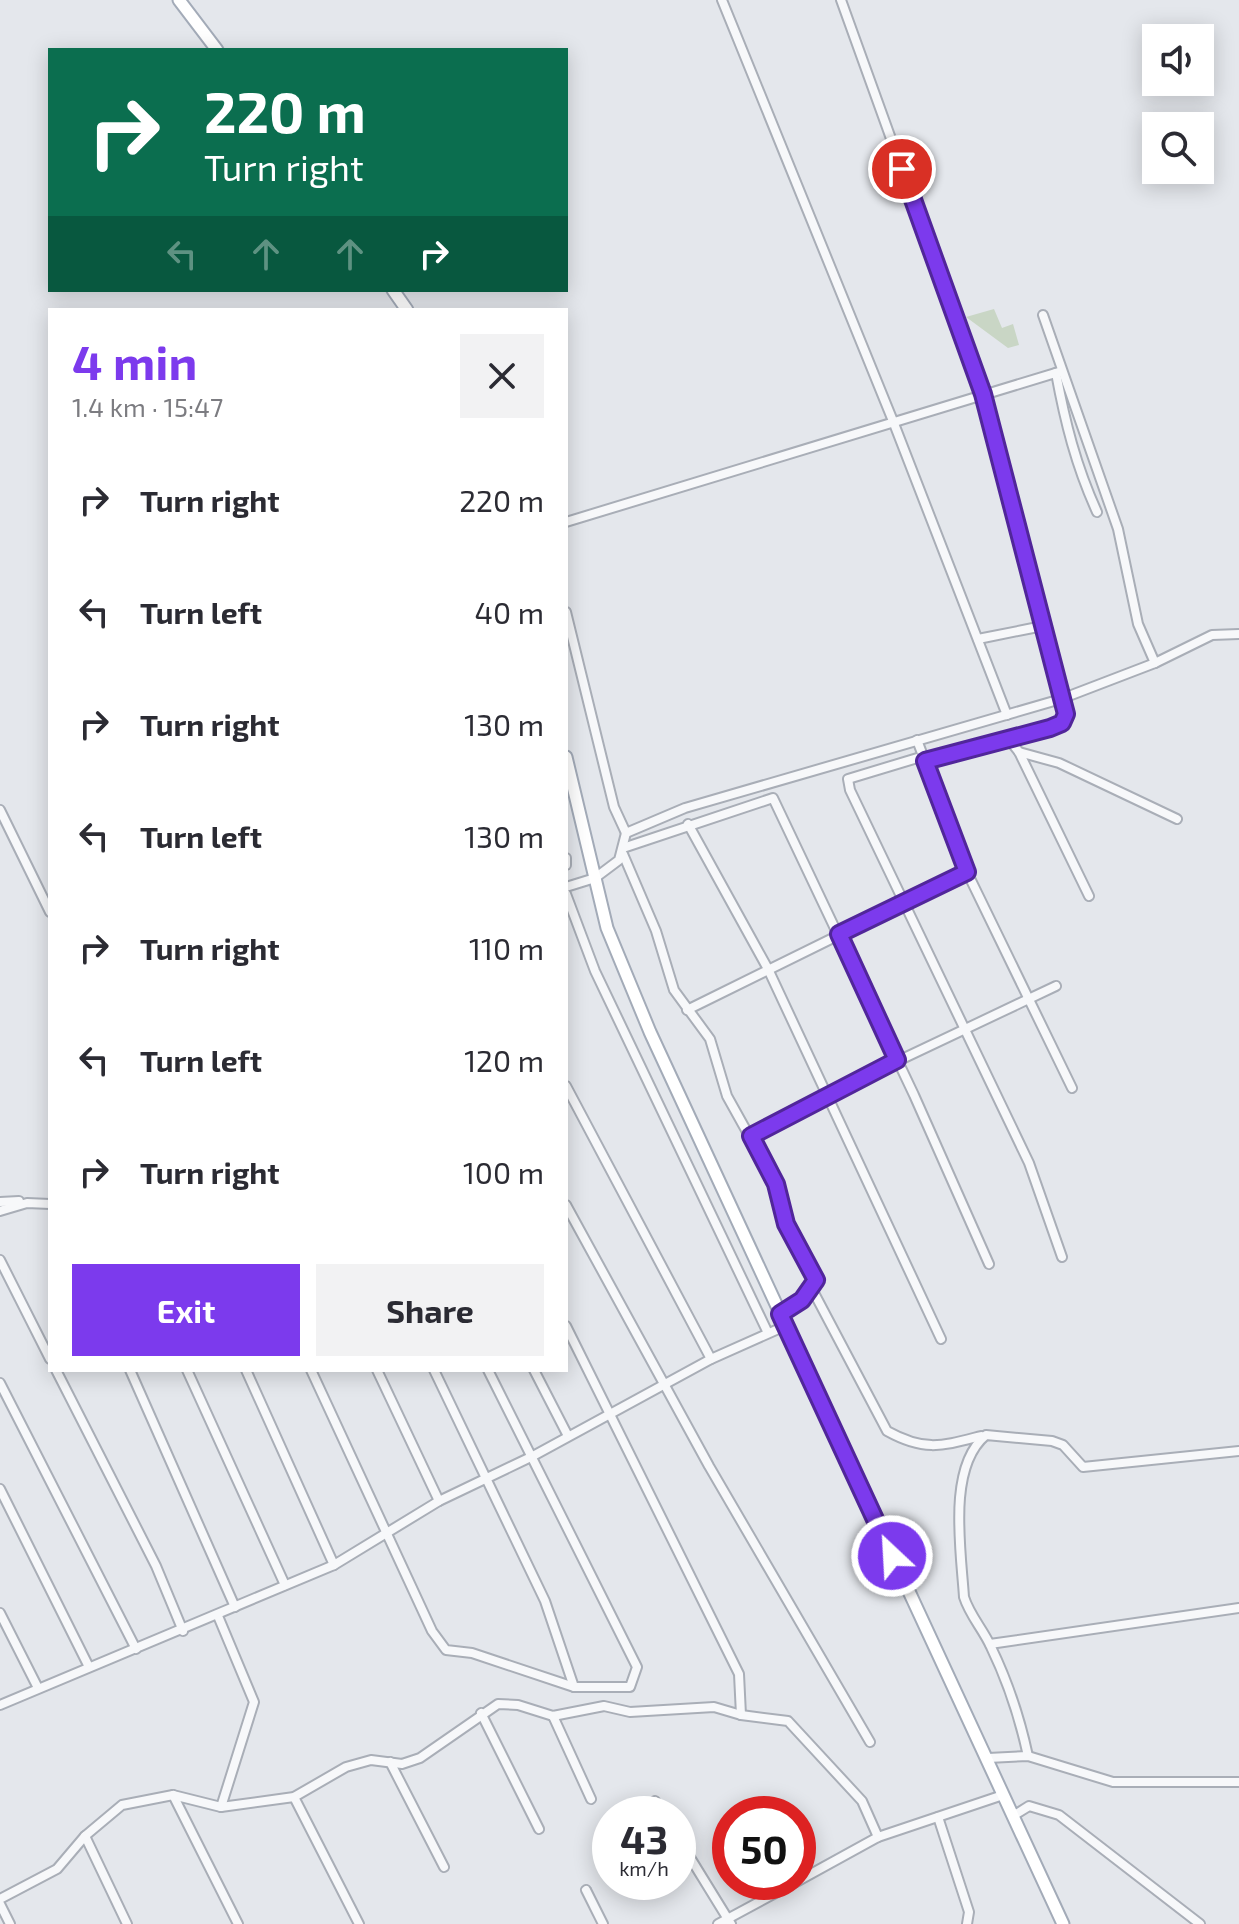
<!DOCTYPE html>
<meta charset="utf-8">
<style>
body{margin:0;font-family:"Exo 2",sans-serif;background:#f2f2f3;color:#2b2b33;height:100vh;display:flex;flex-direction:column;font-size:30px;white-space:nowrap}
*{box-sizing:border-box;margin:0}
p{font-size:26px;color:#7c7c81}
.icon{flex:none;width:44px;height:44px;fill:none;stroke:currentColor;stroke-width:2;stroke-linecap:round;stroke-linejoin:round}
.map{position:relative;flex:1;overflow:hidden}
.drawer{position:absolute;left:48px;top:308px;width:520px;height:1064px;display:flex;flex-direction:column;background:#fff;border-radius:0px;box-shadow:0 4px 20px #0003}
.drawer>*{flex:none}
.top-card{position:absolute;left:48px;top:48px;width:520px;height:244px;border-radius:0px;box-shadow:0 4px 20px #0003;background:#0b6e4f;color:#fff;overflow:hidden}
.fabs{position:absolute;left:1142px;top:24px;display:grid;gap:16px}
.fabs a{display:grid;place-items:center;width:72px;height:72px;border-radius:0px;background:#fff;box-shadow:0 4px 20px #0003;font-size:40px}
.speed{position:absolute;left:592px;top:1796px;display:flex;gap:16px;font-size:40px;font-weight:700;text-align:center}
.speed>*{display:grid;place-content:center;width:104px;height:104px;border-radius:50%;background:#fff;box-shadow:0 4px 20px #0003;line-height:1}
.speed small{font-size:20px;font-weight:400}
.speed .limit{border:12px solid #d22;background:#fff;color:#111}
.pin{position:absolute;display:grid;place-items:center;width:68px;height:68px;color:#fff;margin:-34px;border:4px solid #fff;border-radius:50%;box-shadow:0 2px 8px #0007}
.me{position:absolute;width:88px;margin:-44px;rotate:335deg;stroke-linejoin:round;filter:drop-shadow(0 0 6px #0008)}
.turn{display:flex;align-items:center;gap:28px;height:168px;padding:0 24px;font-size:36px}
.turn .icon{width:104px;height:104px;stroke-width:2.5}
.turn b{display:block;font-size:56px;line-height:68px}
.lanes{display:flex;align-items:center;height:76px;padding:0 24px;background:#0003;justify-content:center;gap:40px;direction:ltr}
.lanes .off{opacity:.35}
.round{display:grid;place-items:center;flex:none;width:84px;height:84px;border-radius:0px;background:#f2f2f3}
.headline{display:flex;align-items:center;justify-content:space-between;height:136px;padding:0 24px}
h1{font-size:48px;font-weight:700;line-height:60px;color:#7c3aed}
.primary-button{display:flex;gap:16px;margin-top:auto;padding:16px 24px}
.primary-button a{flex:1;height:92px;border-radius:0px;background:#7c3aed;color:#fff;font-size:32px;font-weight:700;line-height:92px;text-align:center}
.primary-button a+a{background:#f2f2f3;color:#2b2b33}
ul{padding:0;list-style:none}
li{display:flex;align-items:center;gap:24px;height:112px;padding:0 24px}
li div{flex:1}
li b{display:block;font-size:30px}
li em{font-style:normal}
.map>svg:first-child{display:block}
</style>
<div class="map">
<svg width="1239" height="1924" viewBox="0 0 1239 1924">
<rect width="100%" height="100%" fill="#e4e7ec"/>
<path fill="#c9d6c5" d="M994,309L1002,328L1013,324L1019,345L1008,348L966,317Z"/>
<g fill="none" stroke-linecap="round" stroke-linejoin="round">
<g stroke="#a9aeb7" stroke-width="12">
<g id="minor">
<path d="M722,0L893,421L1007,715"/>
<path d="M841,0L983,394L1066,714L1062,723L1007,737"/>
<path d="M1043,315L1118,529L1138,624L1155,663"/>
<path d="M1056,373C1065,422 1076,466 1097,512"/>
<path d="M566,522L1062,371"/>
<path d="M566,612L614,807L626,833"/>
<path d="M978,639L1043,626"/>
<path d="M917,740L967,872L1072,1088"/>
<path d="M1019,752L1059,763L1177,819"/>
<path d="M924,756L848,779L850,790L1029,1163L1062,1257"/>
<path d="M925,761L1007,737L1019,752L1089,896"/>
<path d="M0,810L50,912"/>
<path d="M688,824L768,969L941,1339"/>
<path d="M623,848L773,798L914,1095L989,1264"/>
<path d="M623,854L656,931L674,990L710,1039L727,1096L776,1184L786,1224L816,1280L802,1300L780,1314"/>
<path d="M566,858V865"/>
<path d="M566,887L595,878L619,860L626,833L685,808L1061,699L1155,663L1212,635L1239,634"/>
<path d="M566,894L595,971L767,1331"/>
<path d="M687,1010L967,872"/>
<path d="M566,1086L711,1359"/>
<path d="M751,1136L826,1095L1056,986"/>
<path d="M0,1202L19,1201"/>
<path d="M566,1205L709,1466L870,1742"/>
<path d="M0,1211L27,1203L50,1204"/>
<path d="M0,1260L50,1359"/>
<path d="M812,1289L887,1431C925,1452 942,1446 981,1436"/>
<path d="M566,1326L739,1674L741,1715"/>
<path d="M56,1370L156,1566L183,1631"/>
<path d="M130,1370L235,1607"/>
<path d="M187,1370L285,1585"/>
<path d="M246,1370L334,1565"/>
<path d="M311,1370L432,1631L446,1650L472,1653L574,1687H630L637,1667L488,1370"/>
<path d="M377,1370L439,1501"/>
<path d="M434,1370L545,1601L574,1687"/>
<path d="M534,1370L568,1436"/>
<path d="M0,1383L136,1649"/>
<path d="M0,1489L89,1667"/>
<path d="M0,1613L38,1688"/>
<path d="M218,1616L254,1702L221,1807"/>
<path d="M990,1644L1239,1608"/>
<path d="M0,1705L334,1565L439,1501L533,1456L711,1359L785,1326"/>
<path d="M481,1713L539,1829"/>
<path d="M553,1716L591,1799"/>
<path d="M1028,1756C1020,1719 1008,1682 991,1647C983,1629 970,1616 964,1597C961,1550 947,1467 986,1435L1052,1441L1063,1445L1083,1467L1239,1451"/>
<path d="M988,1758L1028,1756L1113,1782H1239"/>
<path d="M390,1762L444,1867"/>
<path d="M173,1795L238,1924"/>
<path d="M294,1797L359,1924"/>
<path d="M655,1801L663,1814"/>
<path d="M1013,1816L1029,1806L1059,1815L1200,1924"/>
<path d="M938,1817L969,1912L967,1924"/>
<path d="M85,1836L127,1924"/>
<path d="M678,1838L731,1924"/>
<path d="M798,1881L878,1837L1003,1795"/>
<path d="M586,1890L603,1924"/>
<path d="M0,1899L57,1869L85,1836L122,1805L173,1795L221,1807L294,1797L346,1767L371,1760L402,1764L420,1758L498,1704L518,1705L553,1716L604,1706L630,1712L714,1707L741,1715L788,1721L862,1801L878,1837"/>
<path d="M0,1904L10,1924"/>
<path d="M718,1924L796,1882"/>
</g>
</g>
<g stroke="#a3abb8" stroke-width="15">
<g id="major">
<path d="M179,0L217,50"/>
<path d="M393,290L407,310"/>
<path d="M566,757L607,928L650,1032L1063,1924"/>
</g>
</g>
<use href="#minor" stroke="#f7f8fa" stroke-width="8"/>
<use href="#major" stroke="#fff" stroke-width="11"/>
</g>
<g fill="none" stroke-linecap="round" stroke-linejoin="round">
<g stroke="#51269a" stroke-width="20">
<path id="route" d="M892,1556L780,1314L802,1300L816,1280L786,1224L776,1184L751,1136L897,1060L839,934L967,872L925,761L1050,728L1062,723L1066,714L983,394L902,169"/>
</g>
<use href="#route" stroke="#7c3aed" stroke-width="14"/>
</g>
</svg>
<div class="fabs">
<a><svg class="icon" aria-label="sound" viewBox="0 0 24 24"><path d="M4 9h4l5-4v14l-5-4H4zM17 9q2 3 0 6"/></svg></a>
<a><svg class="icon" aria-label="search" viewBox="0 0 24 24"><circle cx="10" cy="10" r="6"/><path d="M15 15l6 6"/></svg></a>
</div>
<div class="speed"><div>43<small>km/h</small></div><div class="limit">50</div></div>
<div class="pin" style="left:902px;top:169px;background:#d93025"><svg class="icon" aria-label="arrive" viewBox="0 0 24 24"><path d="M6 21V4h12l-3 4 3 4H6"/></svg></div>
<svg class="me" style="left:892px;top:1556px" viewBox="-20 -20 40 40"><circle r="17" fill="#7c3aed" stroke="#fff" stroke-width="3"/><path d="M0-11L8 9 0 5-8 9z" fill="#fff"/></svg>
<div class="top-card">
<div class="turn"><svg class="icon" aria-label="right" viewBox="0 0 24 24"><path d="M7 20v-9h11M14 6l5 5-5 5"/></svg><div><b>220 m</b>Turn right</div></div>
<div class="lanes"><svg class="icon off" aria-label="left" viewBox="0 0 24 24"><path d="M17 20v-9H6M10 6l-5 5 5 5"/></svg><svg class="icon off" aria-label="ahead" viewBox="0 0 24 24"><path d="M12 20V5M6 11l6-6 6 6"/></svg><svg class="icon off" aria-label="ahead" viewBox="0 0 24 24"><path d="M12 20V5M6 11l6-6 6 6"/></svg><svg class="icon" aria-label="right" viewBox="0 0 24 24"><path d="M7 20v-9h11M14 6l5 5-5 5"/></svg></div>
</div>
<section class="drawer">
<div class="headline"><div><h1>4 min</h1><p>1.4 km · 15:47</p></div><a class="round"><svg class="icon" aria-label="close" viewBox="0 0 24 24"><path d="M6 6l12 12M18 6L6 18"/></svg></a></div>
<ul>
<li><svg class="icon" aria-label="right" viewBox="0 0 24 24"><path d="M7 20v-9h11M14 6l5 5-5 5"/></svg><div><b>Turn right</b></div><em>220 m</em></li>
<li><svg class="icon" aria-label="left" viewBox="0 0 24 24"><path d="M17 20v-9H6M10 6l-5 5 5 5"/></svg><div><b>Turn left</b></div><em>40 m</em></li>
<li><svg class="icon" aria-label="right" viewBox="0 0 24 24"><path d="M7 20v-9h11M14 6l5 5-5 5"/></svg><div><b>Turn right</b></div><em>130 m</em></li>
<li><svg class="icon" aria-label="left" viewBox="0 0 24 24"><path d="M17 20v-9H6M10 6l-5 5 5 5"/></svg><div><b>Turn left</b></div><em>130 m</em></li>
<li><svg class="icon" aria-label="right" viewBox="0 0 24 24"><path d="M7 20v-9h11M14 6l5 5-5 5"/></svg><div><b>Turn right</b></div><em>110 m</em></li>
<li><svg class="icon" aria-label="left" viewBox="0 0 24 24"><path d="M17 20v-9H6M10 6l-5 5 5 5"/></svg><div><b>Turn left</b></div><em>120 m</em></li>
<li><svg class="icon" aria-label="right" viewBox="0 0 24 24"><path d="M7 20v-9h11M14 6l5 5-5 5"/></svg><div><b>Turn right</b></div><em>100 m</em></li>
</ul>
<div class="primary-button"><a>Exit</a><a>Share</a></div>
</section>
</div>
